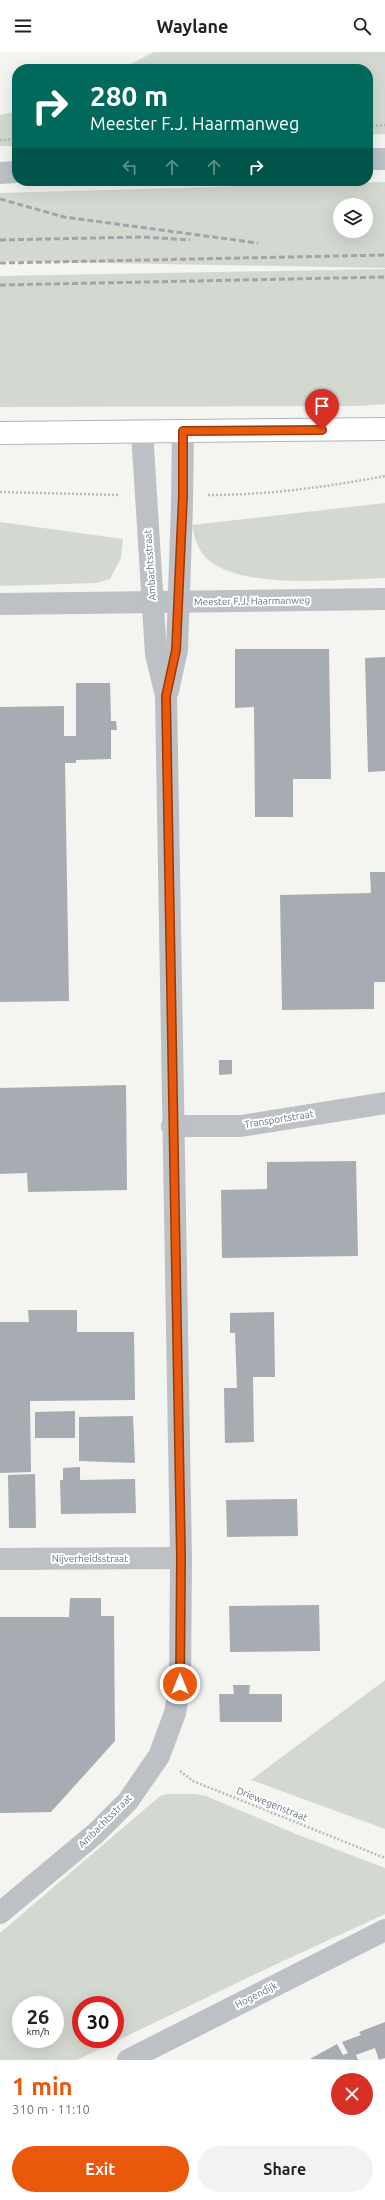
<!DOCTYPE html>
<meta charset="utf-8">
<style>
body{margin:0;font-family:Ubuntu,sans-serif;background:#f2f2f2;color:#222;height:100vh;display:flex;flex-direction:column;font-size:15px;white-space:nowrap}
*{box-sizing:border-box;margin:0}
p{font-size:13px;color:#767676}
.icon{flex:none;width:22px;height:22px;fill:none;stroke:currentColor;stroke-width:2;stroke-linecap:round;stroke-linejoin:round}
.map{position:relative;height:2008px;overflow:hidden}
.drawer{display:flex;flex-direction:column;background:#fff;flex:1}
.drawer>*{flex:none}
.hud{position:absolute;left:12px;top:12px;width:361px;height:122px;border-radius:16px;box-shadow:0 4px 16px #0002;background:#00695c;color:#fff;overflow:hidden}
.controls{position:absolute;left:333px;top:146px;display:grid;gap:8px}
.controls a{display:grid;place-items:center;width:40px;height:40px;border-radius:50%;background:#fff;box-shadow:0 4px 16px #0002;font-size:20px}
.speed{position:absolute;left:12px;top:1944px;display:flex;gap:8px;font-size:20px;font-weight:700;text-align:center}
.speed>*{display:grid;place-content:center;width:52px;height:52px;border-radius:50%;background:#fff;box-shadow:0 4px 16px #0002;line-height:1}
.speed small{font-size:10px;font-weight:400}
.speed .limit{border:6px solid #d22;background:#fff;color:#111}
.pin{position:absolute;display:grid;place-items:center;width:34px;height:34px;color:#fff;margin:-41px -17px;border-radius:50% 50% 50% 0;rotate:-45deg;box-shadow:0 0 4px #0007}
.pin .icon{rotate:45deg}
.me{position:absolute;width:44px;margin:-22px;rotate:0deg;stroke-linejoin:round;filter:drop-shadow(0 0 3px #0008)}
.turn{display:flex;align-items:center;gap:14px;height:84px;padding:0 12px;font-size:18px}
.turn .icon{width:52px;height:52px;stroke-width:2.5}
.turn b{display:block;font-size:28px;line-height:34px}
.lanes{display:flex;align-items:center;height:38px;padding:0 12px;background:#0003;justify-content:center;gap:20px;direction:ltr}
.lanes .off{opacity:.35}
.round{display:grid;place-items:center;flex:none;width:42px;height:42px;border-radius:21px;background:#f2f2f2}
.summary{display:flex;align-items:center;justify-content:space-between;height:68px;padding:0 12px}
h1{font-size:24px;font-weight:600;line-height:30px;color:#ea580c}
.action{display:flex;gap:8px;margin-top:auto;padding:8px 12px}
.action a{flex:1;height:46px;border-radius:24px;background:#ea580c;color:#fff;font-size:16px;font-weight:600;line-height:46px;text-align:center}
.action a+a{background:#f2f2f2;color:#222}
header{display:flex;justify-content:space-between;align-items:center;height:52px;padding:0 12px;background:#fff;font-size:18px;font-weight:600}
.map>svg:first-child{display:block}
</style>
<header><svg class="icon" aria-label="menu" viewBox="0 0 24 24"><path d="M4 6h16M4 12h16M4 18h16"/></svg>Waylane<svg class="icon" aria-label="search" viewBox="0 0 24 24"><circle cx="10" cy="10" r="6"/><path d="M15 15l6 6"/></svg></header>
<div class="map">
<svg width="385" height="2008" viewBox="0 0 385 2008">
<rect width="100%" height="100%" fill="#f4f4f0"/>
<g fill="#d3d9d0" fill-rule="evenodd">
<path d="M154,0H385V82L368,83V17H121Z"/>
<path d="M17,59V94H0V63Z"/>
<path d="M385,130V216L0,209V141ZM340,153H366V179H340Z"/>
<path d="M385,217V352L359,354L0,355V224Z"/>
<path d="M385,451V526C339,527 249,538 211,510C199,502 194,486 192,473Z"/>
<path d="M0,470L123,487L121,506L110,527L97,531L0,534Z"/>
<path d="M385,1628V1777L251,1728Z"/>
<path d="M167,1742H196L206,1744L296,1782L385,1816V1862L266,1917L77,2008H0V1881L160,1744ZM21,1953H55V1987H21ZM81,1953H115V1987H81Z"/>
</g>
<g fill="#a6acb2">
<path d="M235,597H329L331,727H293V765H255L254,655L235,656Z"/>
<path d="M385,605V719L368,720L365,606Z"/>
<path d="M76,631H110L111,669H116L117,678H111V707L76,708V711H65L69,949L0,950V655L64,654V684H76Z"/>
<path d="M370,820H385V930H374V957L282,958L280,843L371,841Z"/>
<path d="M219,1008H232V1022L219,1023Z"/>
<path d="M126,1033L127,1138L28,1140L27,1121L0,1122V1036Z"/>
<path d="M356,1109L358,1204L222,1206L221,1138L267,1137V1110Z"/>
<path d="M28,1258H77V1280H134L135,1348L30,1349L31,1420L0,1421V1270H29Z"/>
<path d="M274,1260L275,1325H253L254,1390L225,1391L224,1336H237L235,1281H230V1261Z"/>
<path d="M75,1359V1386H35V1360Z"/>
<path d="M133,1364L135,1411L79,1409V1365Z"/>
<path d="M80,1415V1428L135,1427L136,1461L61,1462L60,1428H63V1416Z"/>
<path d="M35,1422L36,1476H9L8,1423Z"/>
<path d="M297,1447L298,1484L227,1485L226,1448Z"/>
<path d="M70,1546H101V1564H114L115,1689L51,1760L0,1761V1565H69Z"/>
<path d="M319,1553L320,1599L230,1600L229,1554Z"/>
<path d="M233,1633H250L249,1642H282V1670H220L219,1642H234Z"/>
<path d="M385,1970V2006L379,2008L375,1996L356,2003L358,2008L310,2007L337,1992L343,2003L348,2001L342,1990L361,1983L359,1980Z"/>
</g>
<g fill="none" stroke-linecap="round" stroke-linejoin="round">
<g stroke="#b1b4b8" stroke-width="24">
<path id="major" d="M0,381L385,377"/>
</g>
<g stroke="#b7b9bc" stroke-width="2.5" stroke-dasharray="2 2" stroke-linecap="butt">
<path d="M368,74L385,73"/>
<path d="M0,88L17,87"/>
<path d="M0,440L119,443"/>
<path d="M208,443C268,443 327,435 385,424"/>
<path d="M180,1719L193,1729L385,1806"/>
</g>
<g stroke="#bdc0c4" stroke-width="22">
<path d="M368,107H385"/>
<path d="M0,121L17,120"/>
<path d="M0,552L385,547"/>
<path d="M168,639L177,598L182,452L183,379"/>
<path d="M172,1074H241L385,1051"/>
<path d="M0,1507L181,1506"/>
<path d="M0,1861L96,1781L128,1749L159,1704L175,1661L180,1631L181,1506L166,644L156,602L142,380"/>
<path d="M128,2008L385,1878"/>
</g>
<use href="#major" stroke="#fff" stroke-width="22"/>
<g stroke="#a1a5ab" stroke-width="3" stroke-dasharray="6 3" stroke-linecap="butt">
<path d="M0,147L64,165L258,191"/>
<path d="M0,188L142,185L190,188"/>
<path d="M0,211L385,203"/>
<path d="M0,233L385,225"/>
</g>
</g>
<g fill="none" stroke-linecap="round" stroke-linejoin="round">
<g stroke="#983908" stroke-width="10">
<path id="route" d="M180,1632L181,1506L166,644L176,598L183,443V379L322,378"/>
</g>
<use href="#route" stroke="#ea580c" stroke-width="7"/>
</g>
<g text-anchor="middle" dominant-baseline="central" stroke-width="4" stroke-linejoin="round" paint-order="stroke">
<g font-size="10" fill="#657280" stroke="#fff">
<text transform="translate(150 513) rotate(-94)">Ambachtsstraat</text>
<text transform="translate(252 549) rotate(-1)">Meester F.J. Haarmanweg</text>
<text transform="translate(279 1067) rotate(-9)">Transportstraat</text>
<text x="90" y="1506">Nijverheidsstraat</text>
<text transform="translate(272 1752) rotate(22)">Driewegenstraat</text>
<text transform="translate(105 1769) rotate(-45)">Ambachtsstraat</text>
<text transform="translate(256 1943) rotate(-27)">Hogendijk</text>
</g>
</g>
</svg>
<div class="controls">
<a><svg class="icon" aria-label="layers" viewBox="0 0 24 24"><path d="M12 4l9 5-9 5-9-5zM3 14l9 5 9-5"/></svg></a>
</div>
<div class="speed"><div>26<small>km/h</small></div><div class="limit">30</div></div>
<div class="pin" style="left:322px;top:378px;background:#d93025"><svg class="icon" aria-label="arrive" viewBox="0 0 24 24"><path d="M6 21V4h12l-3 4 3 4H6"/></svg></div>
<svg class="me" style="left:180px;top:1632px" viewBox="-20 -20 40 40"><circle r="17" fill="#ea580c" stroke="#fff" stroke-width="3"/><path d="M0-11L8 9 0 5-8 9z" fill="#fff"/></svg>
<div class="hud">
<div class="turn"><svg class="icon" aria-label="right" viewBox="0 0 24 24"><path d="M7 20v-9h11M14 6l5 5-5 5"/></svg><div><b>280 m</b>Meester F.J. Haarmanweg</div></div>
<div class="lanes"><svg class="icon off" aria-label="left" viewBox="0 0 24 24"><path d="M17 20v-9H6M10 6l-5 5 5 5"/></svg><svg class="icon off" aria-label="ahead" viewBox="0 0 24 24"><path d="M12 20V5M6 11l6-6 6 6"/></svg><svg class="icon off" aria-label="ahead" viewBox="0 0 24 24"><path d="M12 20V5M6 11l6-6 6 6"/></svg><svg class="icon" aria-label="right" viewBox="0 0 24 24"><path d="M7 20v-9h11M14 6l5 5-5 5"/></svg></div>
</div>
</div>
<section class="drawer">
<div class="summary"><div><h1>1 min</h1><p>310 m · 11:10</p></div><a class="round" style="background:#d93025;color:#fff"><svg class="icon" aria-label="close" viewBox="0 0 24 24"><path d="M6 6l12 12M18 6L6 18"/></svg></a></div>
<div class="action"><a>Exit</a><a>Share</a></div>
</section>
